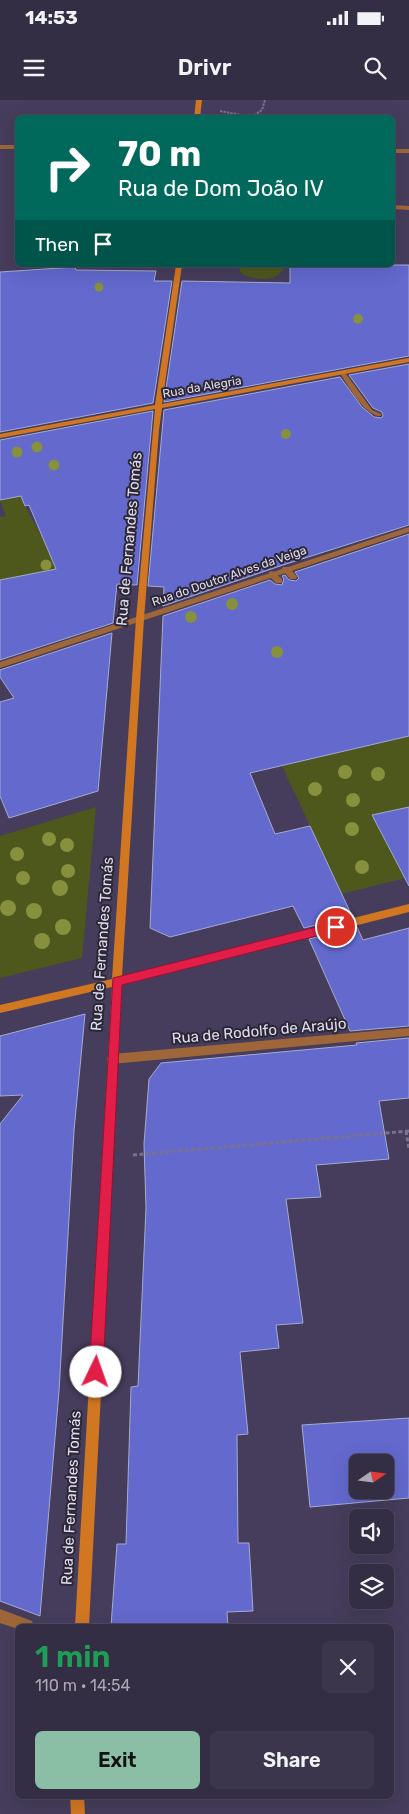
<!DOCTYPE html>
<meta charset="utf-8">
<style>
body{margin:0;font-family:Rubik,sans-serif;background:#3c364c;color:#f1f3f6;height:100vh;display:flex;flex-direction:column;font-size:19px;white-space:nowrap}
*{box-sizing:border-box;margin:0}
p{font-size:16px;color:#a9a8b3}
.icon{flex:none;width:28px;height:28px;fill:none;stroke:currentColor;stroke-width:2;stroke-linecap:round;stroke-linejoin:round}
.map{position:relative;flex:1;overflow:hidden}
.panel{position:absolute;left:15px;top:1524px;width:379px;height:175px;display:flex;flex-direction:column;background:#342e45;border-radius:8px;box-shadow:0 5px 20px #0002,0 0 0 1px #4e4a5e}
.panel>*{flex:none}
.guide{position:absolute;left:15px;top:15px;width:380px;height:152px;border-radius:8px;box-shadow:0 5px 20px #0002,0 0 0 1px #4e4a5e;background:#00695c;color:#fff;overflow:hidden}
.needle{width:32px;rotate:76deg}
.buttons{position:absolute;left:349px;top:1354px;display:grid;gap:10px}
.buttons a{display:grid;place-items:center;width:45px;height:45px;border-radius:8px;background:#342e45;box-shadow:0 5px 20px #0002,0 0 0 1px #4e4a5e;font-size:25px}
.pin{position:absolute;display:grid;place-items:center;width:42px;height:42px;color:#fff;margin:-21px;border:2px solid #fff;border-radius:50%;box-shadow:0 1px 5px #0007}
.me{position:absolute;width:55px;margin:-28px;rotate:3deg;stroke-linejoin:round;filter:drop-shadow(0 0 4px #0008)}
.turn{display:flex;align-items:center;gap:18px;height:105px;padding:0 20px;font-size:22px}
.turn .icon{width:65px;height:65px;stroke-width:2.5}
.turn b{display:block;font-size:35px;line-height:42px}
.then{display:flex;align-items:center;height:48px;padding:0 20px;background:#0003;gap:10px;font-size:19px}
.round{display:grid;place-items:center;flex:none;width:52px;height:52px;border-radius:8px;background:#3c364c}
.headline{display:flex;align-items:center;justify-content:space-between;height:85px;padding:0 20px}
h1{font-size:30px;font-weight:600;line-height:38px;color:#1e9e55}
.action{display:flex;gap:10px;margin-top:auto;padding:10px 20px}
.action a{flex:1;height:58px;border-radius:8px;background:#8abfa5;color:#111;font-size:20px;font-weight:600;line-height:58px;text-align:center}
.action a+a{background:#3c364c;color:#f1f3f6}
.status{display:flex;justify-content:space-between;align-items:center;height:35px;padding:0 25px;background:#342e45;direction:ltr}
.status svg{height:14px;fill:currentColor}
header{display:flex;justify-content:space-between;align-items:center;height:65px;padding:0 20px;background:#342e45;font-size:22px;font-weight:600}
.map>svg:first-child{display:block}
</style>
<div class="status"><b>14:53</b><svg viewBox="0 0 49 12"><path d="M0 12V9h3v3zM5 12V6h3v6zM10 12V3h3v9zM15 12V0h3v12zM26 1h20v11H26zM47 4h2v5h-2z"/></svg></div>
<header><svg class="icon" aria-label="menu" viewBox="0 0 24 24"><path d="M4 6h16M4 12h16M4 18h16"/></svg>Drivr<svg class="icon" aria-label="search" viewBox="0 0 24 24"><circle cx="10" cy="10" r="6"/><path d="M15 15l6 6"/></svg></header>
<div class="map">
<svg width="409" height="1714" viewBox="0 0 409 1714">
<rect width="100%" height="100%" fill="#463d5c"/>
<g fill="#4e581c">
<path d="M237,165H284V168C276,183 255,180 242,174Z"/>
<path d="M21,396L25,406L62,474L0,480V417L6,416L0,400Z"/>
<path d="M409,636V707L373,715L405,778L342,794L282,666Z"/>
<path d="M96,707L82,858L0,878V736Z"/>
</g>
<g fill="#6369cd" stroke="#a5abd0" fill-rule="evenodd">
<path d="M290,165H409V256L164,302L182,181L290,183Z"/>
<path d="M75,167L76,170L156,171L154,181H172L153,303L0,332V172Z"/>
<path d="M409,264V425L283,465L163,506L164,487L148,486L164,310L340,277L362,307L374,317L381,318L383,316L382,312L373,308L349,275Z"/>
<path d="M153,311L137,485L117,484L113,523L0,560V480L56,469L29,405L25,406L21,396L0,400V340Z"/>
<path d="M409,434V636L250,673L275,734L310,726L352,816L304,828L293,806L170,837L150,828L163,516L270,480L275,484L282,485L284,479L282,476L285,475L289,480L296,481L299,478L295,472Z"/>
<path d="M112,533L98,691L9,718L0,696V602L14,598L0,577V570Z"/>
<path d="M409,707V786L372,715Z"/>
<path d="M357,827L363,840L409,828V926L350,931L309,839Z"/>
<path d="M85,914L74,1031L59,1291L40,1516L0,1501V1024L23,995L0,996V936Z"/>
<path d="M409,938V998L379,1001L389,1059L316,1065L321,1097L286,1099L303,1223L276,1225L279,1248L240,1252L248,1334L237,1335L238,1443H249L253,1511L227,1512L228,1526H111L117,1444H126L131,1287L138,1286L146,1108L144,1044L149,979L161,963L357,945L356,943Z"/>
<path d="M409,1318V1398L310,1407L302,1325ZM358,1362H385V1390H358Z"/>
</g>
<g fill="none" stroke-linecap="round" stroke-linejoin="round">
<path stroke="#7a728d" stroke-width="2" stroke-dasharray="2.5 1" stroke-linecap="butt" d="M220,11L252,17L262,10L265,0"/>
<g stroke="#7a728d" stroke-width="3" stroke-dasharray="4 2.5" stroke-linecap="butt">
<path d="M406,1031L409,1049"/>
<path d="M133,1055L409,1031"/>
</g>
<g fill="#9f6639" fill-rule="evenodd">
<path d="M340,271H344L372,310L381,314V316C365,317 348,285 339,272Z"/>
<path d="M283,467H289L297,477L296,479H290L282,469Z"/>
<path d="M272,471L282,479V483H276L269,476V472Z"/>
</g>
<g fill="#9f6639" fill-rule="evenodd">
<rect x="0" y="45" width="18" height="4"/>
<rect x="392" y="49" width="17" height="4"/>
<path d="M392,105L409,106V110L392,109Z"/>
<path d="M409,427V432L0,568V562Z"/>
<path d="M409,928V936L112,964L108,962L107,959L108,956L112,954Z"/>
<path d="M0,1509L32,1521L34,1526H18V1529L0,1523Z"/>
</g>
<g fill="#d17722" fill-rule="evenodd">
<path d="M196,0H202L200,18H194Z"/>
<path d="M176,165H182L162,304L409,258V262L162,308L159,330L144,519L122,876L409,804V812L122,885L89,1526H75L112,887L0,913V905L112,879L136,519L155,309L0,338V334L155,305Z"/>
<path d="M70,1696H84L85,1714H71Z"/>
</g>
</g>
<g fill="#86903d">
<circle cx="99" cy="187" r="4.5"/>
<circle cx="358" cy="219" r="5"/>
<circle cx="286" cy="334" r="5"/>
<circle cx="37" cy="347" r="5.5"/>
<circle cx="17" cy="352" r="5.5"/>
<circle cx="54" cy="365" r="5.5"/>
<circle cx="46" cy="465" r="5.5"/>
<circle cx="232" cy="504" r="6"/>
<circle cx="191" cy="517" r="6"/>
<circle cx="277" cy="552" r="6"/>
<circle cx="345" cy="672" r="7"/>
<circle cx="378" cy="674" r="7"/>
<circle cx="315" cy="689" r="7"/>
<circle cx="353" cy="700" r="7"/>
<circle cx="352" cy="729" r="7"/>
<circle cx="49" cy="739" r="7"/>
<circle cx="67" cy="745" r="7"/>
<circle cx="17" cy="754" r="7"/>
<circle cx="362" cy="767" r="7"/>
<circle cx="68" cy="771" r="7"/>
<circle cx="23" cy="778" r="7"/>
<circle cx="60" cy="788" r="8"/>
<circle cx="8" cy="808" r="8"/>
<circle cx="34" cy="811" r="8"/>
<circle cx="63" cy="827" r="8"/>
<circle cx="42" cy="841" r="8"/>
</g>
<path fill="#e11d48" stroke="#92132f" d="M336,822L340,823L341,827L340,830L122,885L103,1272L101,1277L96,1279L91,1277L89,1272L113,878Z"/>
<g text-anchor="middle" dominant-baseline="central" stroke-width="4" stroke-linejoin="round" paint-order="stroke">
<g font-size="12" fill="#e0dbee" stroke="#2b2735">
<text transform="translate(202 287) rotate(-10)">Rua da Alegria</text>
<text transform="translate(229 476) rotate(-19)">Rua do Doutor Alves da Veiga</text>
</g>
<g font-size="15" fill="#e0dbee" stroke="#2b2735">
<text transform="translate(129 439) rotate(-85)">Rua de Fernandes Tomás</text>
<text transform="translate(102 844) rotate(-86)">Rua de Fernandes Tomás</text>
<text transform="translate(259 931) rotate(-5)">Rua de Rodolfo de Araújo</text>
<text transform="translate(71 1398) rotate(-87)">Rua de Fernandes Tomás</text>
</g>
</g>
</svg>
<div class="buttons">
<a><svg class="needle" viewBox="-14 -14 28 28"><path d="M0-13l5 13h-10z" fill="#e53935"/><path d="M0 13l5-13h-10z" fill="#a9a8b3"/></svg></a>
<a><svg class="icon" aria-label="sound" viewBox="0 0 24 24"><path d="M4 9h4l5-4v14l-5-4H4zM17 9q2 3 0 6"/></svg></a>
<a><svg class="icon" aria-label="layers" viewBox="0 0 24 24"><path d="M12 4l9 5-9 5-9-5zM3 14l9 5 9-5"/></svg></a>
</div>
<div class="pin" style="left:336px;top:827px;background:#d93025"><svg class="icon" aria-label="arrive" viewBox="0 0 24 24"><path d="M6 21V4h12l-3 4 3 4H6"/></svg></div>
<svg class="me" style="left:96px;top:1272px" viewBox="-20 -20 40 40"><circle r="19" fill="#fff"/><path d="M0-13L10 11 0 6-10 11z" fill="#e11d48"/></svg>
<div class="guide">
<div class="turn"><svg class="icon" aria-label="right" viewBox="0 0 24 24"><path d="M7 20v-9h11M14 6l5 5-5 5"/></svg><div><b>70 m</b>Rua de Dom João IV</div></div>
<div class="then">Then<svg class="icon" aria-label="arrive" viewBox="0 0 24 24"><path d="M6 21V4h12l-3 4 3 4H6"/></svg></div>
</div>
<section class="panel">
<div class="headline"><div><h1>1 min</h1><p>110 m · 14:54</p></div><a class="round"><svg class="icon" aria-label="close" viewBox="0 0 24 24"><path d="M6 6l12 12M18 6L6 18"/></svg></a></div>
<div class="action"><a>Exit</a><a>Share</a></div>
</section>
</div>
